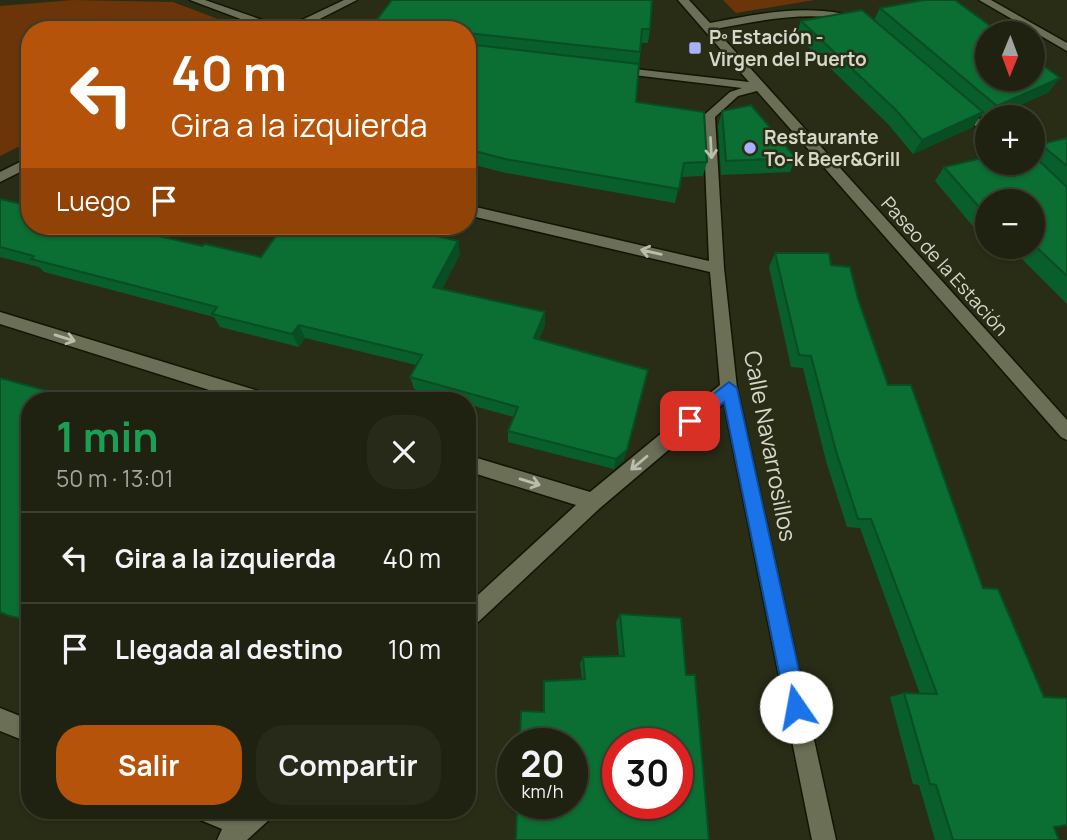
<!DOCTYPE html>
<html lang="es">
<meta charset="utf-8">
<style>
body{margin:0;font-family:Manrope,sans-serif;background:#272a19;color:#f1f3f6;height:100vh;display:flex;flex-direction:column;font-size:26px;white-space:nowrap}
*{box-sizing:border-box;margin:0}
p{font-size:23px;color:#a1a49f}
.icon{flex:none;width:38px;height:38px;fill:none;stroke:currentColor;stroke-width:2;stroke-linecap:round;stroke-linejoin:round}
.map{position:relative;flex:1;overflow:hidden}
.side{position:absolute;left:21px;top:392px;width:455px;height:427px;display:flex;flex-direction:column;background:#1f2210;border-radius:28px;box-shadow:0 2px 5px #0004,0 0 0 2px #3c3f30}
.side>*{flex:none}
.hud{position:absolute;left:21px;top:21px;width:455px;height:214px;border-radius:28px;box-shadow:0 2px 5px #0004,0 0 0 2px #3c3f30;background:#b45309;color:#fff;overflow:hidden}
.needle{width:46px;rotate:181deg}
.controls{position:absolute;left:975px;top:21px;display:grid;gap:14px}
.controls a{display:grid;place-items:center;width:70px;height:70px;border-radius:50%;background:#1f2210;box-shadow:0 2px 5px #0004,0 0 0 2px #3c3f30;font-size:35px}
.speed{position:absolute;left:497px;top:728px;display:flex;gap:14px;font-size:35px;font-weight:700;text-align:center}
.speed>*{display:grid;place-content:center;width:91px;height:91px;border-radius:50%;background:#1f2210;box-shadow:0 2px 5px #0004,0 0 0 2px #3c3f30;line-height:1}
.speed small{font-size:18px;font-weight:400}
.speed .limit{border:10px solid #d22;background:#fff;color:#111}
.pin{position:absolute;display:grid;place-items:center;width:60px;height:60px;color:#fff;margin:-30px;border-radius:14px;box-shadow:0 4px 10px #0006}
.me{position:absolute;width:77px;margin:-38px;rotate:348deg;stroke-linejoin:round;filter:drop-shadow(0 0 5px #0008)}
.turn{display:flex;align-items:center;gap:24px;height:147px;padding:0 35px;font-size:32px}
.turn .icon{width:91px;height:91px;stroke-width:2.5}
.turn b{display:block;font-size:49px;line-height:60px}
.then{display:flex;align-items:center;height:66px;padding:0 35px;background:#0003;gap:14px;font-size:26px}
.round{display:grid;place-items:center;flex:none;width:74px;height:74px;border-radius:28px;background:#272a19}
.summary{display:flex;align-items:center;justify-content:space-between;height:119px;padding:0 35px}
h1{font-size:42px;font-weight:700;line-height:52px;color:#1e9e55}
.primary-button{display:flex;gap:14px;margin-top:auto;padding:14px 35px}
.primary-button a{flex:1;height:80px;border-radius:28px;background:#b45309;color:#fff;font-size:28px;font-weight:700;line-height:80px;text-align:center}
.primary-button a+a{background:#272a19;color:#f1f3f6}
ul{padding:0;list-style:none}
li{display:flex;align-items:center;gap:21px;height:91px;padding:0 35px;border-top:2px solid #3c3f30}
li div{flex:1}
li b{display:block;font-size:26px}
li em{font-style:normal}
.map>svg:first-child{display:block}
</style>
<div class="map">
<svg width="1067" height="840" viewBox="0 0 1067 840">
<rect width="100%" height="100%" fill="#292d16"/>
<g fill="#6b3509">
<path d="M73,0L173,2L239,27V30H30V141L0,156V6Z"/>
<path d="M723,0H814L736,13Z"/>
</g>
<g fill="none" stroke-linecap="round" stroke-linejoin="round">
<g stroke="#121501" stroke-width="3">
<g id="minor">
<path d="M190,0H205L285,28L344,0H357L298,30H270Z"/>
<path d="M678,0H689L710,23C762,13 821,0 871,23V27C858,29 843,17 829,17C790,14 752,22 715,29L1067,420V440L1061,437L757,91L738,96L715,117L724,268L737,388L836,840H812L724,403L600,508L474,626L467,629V605L576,505L467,471V455L590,492L720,385L710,272L467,215V205L709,261L703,116L730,92L742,88L617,73L611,70L617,67L749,82Z"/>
<path d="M979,0H991L1067,43V51Z"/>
<path d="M958,102L987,125V135L954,109V103Z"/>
<path d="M30,157V167L0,182V172Z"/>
<path d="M0,312L268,394L274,396L276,401H244L0,324Z"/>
<path d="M0,708L30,720V743L0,731Z"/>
<path d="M195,810L241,812L273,810L270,819L247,840H217L222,829L198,819Z"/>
</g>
</g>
<use href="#minor" fill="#6a6f55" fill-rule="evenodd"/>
</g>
<g fill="#095f2b">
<path d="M880,8L1049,92L994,117H987V120L981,115L973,127L913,154L888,124L796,35L801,21L874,20Z"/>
<path d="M650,29L648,43H641L636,102L707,162L703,176L681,177L675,203L506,173L467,163V30Z"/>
<path d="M722,111L796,158L790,172L721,175L718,126Z"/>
<path d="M1067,138V304L1017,254L1000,258L991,247H1032V201H987V243L935,181L944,167L1032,163V146Z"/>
<path d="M0,199L202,246L261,257L460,254L442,289L545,325L539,339L624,460L614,469L508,442V431L514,417L467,404V401H456L414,389L410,377L416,365L305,338L299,347L220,327L214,317L44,272L39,267L0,257Z"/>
<path d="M775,253L831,265L858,299L888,385L1059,840H935L919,785L913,784L890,697L904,693L920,694L860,528L847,527L826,461L803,368L791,367L769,267Z"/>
<path d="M620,614L681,618L543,712L544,686L582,679L580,663L583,657L619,656L616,622Z"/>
</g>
<g fill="#084d23">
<path d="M1060,78L1049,92L994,117H989L997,106Z"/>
<path d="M983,112L973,127L913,154L922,140Z"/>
<path d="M458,241L460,254L436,301L433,287Z"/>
<path d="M1010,247H1023L1017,254L1000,258Z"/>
<path d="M545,312V325L534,351V338Z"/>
<path d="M299,325L305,338L299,347L292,334Z"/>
<path d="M48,391L61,401H39Z"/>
<path d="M627,450L624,460L614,469L616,459Z"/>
</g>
<g fill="#0b6e32" stroke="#084d23" stroke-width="2" fill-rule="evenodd">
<path d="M392,0H652L650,29H642L640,52L467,33V30H369Z"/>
<path d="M924,0H955L1000,33H987V79H1032V57L1060,78L997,106L880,8Z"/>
<path d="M862,10L983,112L922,140L896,110L801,21Z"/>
<path d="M467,44L639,64L636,102L704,112L707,162L684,163L679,189L505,159L467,149Z"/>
<path d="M751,105L796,158L726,161L722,111Z"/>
<path d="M1067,138V166L1044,147L1032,146Z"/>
<path d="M1032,154L1067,187V276L1032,243V201H987V216L944,167L987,157V163H1032Z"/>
<path d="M0,199L30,206V226H115L202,246L205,244L261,257L283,226H394L458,241L433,287L545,312L534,338L648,370L627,450L616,459L508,431L518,407L410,377L422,355L299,325L292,334L212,314L217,307L31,259L34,256L0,247Z"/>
<path d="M775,253H829L831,265L850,267L858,299L888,385H911L983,588L998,589L1044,697L1067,698V825L1054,827L1059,840H953L936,785L930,784L904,693L937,694L871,519H858L836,451L811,356L799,355Z"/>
<path d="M0,378L48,391L39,401H30V621L6,615L0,612Z"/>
<path d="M620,614L681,618L686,675H695L709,840H516L517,803H572V744H520L521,711L544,712V681L585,679L583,657L624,656ZM618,744H677V803H618Z"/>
</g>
<defs><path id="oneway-shaft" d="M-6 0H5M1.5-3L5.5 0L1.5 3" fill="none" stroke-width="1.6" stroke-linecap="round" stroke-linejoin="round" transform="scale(1.75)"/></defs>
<g stroke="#babead">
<use href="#oneway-shaft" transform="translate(711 148) rotate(87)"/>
<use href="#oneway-shaft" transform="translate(651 252) rotate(-167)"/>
<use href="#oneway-shaft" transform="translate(65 338) rotate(17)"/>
<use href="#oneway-shaft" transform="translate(639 463) rotate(140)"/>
<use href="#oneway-shaft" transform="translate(530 482) rotate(17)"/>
</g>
<path fill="#1a73e8" stroke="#114b97" stroke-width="2" d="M729,382L737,388L807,707L804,714L796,717L789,714L786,707L724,402L696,425H685L682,421L685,416Z"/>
<g fill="#a9b0fc" stroke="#292d16" stroke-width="2.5">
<rect x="688" y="41" width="14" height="14" rx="3.5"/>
<circle cx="750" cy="148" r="7"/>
</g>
<g text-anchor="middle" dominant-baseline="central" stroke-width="5" stroke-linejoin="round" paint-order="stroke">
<g font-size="19" font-weight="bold" fill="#d5d8ca" stroke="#292d16" text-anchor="start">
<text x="709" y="37">Pº Estación -<tspan x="709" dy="22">Virgen del Puerto</tspan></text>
<text x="764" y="137">Restaurante<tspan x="764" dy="22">To-k Beer&amp;Grill</tspan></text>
</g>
<g font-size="19" fill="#d5d8ca" stroke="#292d16">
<text transform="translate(945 266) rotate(48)">Paseo de la Estación</text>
</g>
<g font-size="23" fill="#d5d8ca" stroke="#292d16">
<text transform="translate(771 446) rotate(79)">Calle Navarrosillos</text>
</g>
</g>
</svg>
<div class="controls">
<a><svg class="needle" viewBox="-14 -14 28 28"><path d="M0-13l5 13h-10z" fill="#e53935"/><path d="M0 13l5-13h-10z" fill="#a1a49f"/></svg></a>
<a>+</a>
<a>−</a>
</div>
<div class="speed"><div>20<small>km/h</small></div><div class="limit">30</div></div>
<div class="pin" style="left:690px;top:421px;background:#d93025"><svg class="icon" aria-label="arrive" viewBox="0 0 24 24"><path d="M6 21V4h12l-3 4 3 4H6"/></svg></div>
<svg class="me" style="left:796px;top:707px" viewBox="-20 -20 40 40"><circle r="19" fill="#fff"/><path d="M0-13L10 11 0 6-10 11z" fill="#1a73e8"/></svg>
<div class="hud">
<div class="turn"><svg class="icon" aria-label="left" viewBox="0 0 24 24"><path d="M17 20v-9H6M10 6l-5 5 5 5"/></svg><div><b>40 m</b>Gira a la izquierda</div></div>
<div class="then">Luego<svg class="icon" aria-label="arrive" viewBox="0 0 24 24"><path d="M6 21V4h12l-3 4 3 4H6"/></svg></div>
</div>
<section class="side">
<div class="summary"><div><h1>1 min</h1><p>50 m · 13:01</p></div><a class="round"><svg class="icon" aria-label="close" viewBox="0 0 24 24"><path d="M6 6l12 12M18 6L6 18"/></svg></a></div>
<ul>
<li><svg class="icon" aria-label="left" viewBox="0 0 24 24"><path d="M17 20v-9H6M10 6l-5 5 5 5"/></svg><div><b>Gira a la izquierda</b></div><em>40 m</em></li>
<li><svg class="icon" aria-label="arrive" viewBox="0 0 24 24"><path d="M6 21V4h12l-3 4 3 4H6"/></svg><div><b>Llegada al destino</b></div><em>10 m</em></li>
</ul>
<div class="primary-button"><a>Salir</a><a>Compartir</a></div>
</section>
</div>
